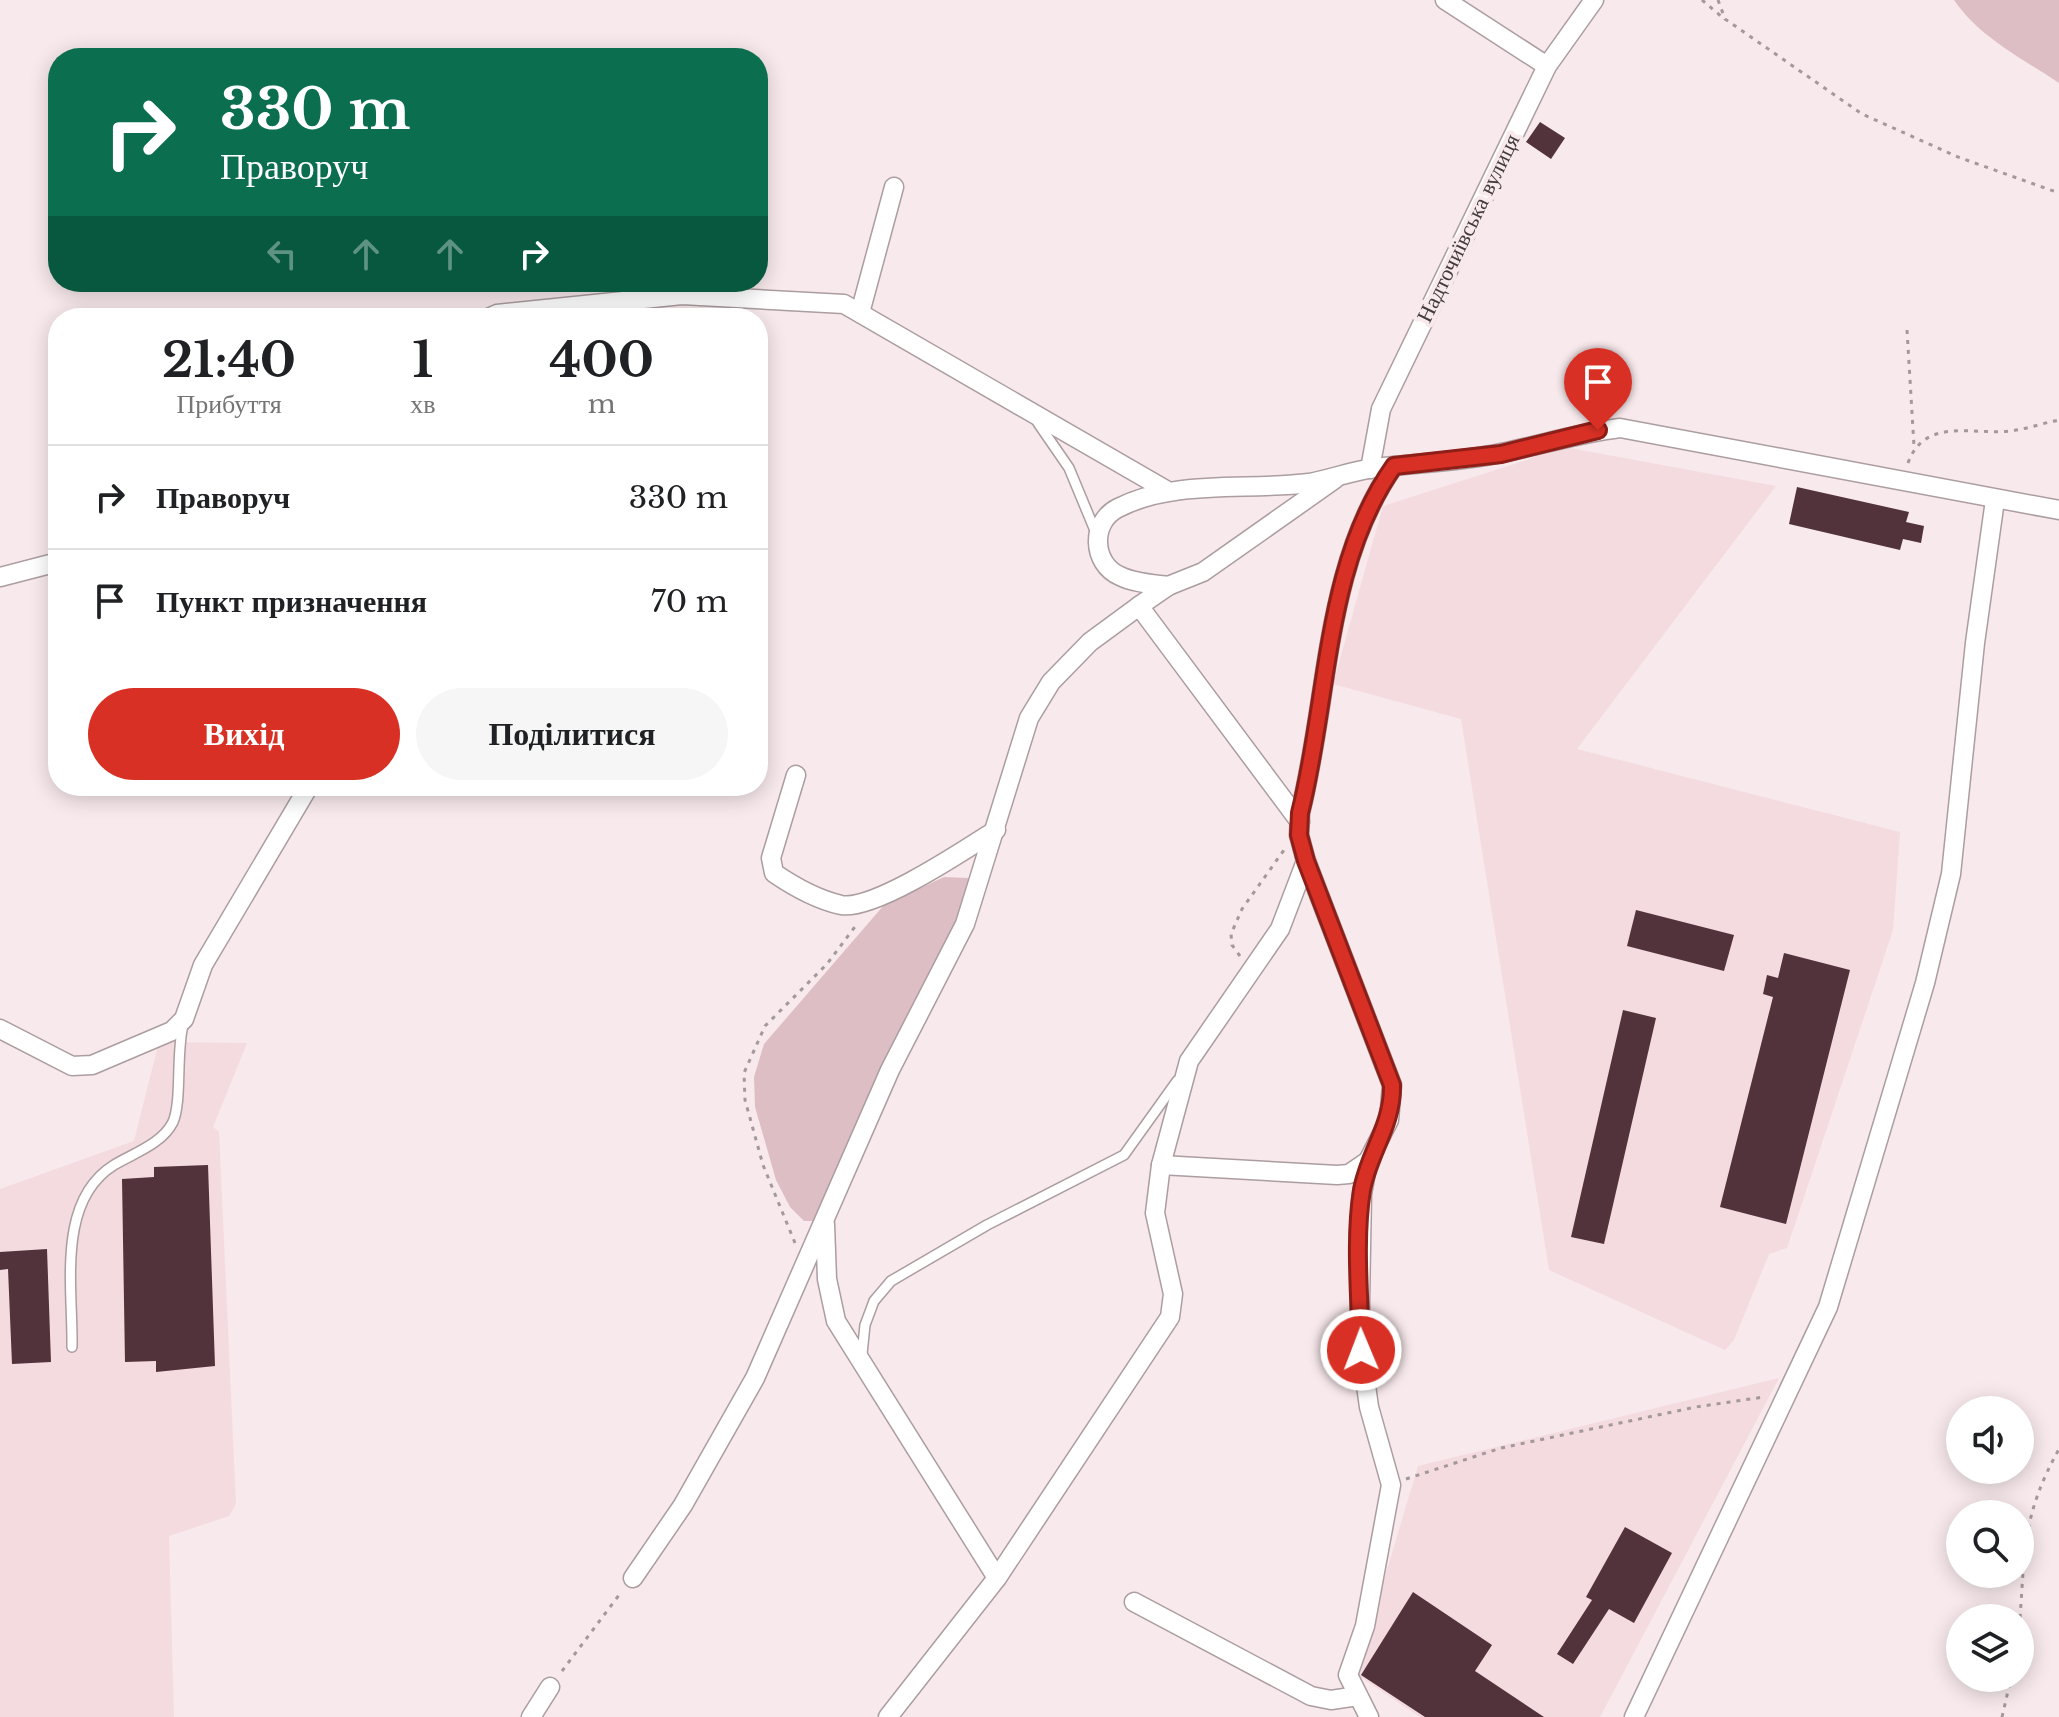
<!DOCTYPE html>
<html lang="uk">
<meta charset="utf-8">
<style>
body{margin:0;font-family:"Libre Baskerville",serif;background:#f6f6f6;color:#202124;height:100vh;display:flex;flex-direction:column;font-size:30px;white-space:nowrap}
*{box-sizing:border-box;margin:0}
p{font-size:26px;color:#757577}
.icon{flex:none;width:44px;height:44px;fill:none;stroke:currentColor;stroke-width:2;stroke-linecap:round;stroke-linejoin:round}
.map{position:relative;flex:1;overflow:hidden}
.details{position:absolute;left:48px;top:308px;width:720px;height:488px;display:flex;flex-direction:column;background:#fff;border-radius:32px;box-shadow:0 4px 20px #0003}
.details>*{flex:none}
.top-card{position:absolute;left:48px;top:48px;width:720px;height:244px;border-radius:32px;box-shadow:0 4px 20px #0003;background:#0b6e4f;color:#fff;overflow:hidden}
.buttons{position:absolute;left:1946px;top:1396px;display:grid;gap:16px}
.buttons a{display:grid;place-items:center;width:88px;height:88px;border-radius:50%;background:#fff;box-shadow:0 4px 20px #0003;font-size:40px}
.pin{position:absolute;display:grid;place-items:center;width:68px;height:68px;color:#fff;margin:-82px -34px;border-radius:50% 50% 50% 0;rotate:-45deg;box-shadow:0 0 8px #0007}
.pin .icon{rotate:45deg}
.me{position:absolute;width:88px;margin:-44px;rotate:359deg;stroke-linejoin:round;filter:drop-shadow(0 0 6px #0008)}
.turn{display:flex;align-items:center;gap:28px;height:168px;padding:0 40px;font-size:36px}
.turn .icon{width:104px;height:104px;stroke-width:2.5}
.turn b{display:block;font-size:56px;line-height:68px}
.lanes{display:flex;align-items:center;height:76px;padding:0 40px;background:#0003;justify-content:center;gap:40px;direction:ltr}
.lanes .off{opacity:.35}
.eta{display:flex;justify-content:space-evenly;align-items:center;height:136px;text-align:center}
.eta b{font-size:48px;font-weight:700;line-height:56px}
.primary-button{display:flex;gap:16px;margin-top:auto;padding:16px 40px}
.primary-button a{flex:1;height:92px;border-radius:48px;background:#d93025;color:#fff;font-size:32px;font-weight:700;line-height:92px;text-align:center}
.primary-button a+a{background:#f6f6f6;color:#202124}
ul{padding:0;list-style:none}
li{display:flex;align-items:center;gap:24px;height:104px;padding:0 40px;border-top:2px solid #e0e0e0}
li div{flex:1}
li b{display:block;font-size:30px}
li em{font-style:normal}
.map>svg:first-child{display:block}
</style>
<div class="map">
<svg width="2059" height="1717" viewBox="0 0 2059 1717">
<rect width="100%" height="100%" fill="#f8e9ec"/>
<g fill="#f3dbe0">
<path d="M1559,446L1776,486L1577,749L1900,832L1893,930L1787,1248L1769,1254L1734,1340L1725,1350L1549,1270L1461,719L1333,684L1383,506L1527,460Z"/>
<path d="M159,1042L247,1043L213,1127L219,1132L236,1504L229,1516L169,1536L174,1717H0V1189L134,1141Z"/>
<path d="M1779,1378L1600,1717H1420L1356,1674L1418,1466Z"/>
</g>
<g fill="#debec5">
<path d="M1954,0H2059V83C2023,59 1979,37 1954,0Z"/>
<path d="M944,877L968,878L976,889L816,1221H804L790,1207L776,1180L755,1107L754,1077L764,1044L884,905Z"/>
</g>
<g fill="#52333b">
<path d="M1540,122L1565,138L1551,159L1526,142Z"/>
<path d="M1797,487L1909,512L1906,522L1924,526L1921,543L1903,539L1900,550L1789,524Z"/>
<path d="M1636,910L1734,935L1724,971L1627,946Z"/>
<path d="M1784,953L1850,970L1786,1224L1720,1207L1773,997L1763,994L1767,975L1778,978Z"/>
<path d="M1623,1010L1656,1018L1604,1244L1571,1237Z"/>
<path d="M208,1165L215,1366L156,1372V1361L125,1362L122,1179L154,1177V1167Z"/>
<path d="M47,1249L51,1362L12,1364L8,1269L0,1270V1252Z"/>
<path d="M1625,1527L1672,1553L1634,1623L1609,1609L1573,1664L1557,1654L1592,1600L1586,1597Z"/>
<path d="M1413,1592L1492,1645L1475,1671L1544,1717H1425L1361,1675Z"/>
</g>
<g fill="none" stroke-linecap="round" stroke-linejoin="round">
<g stroke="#ab9da0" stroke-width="12">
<g id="service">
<path d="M1038,423L1069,468L1096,533"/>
<path d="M72,1347C73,1288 56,1201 114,1165C134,1153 162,1144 173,1122C182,1101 176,1053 183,1025"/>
<path d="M862,1354L865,1325L874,1301L891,1281L987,1225L1124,1155L1177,1081"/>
</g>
</g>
<g stroke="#ab9da0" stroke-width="21">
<g id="minor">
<path d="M1445,0L1547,66"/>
<path d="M860,313L894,187"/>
<path d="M488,318L497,314L682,295L844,304L1166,490"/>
<path d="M1370,469L1381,409L1547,66L1594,0"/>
<path d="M0,577L58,562"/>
<path d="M1168,586C1153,584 1134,583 1120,576C1092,564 1090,522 1118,508C1174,479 1247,491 1309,483C1331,479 1352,471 1374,468C1416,463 1460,462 1501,453C1541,445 1579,433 1620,428L2059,510"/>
<path d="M1139,606L1300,822"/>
<path d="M796,775L771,858L774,873C793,886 819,900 841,905C874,911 966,849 996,830"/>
<path d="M0,1029L72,1066L92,1065L172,1031L184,1019L203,965L309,786"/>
<path d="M1161,1165L1337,1175L1349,1174L1368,1161"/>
<path d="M825,1224L827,1279L836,1321L997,1578"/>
<path d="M633,1578L683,1505L755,1378L890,1070L965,924L1029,718L1051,682L1090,642L1139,606L1168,586L1203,572L1335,479"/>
<path d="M1134,1602L1311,1696L1331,1700L1358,1696"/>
<path d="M531,1717L550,1687"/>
<path d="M888,1717L997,1578L1170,1317L1173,1294L1155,1213L1161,1165L1189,1061L1280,929L1306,861"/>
<path d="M1369,1717L1348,1675L1365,1626L1391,1485L1369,1407L1361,1350L1360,1303L1362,1194L1368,1161L1389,1120L1392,1085L1306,861L1299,835L1300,813C1329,699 1324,565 1394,466"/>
<path d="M1634,1717L1828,1307L1925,983L1951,874L1975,643L1995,500"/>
</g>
</g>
<g stroke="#a3989a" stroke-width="3" stroke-dasharray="4 6" stroke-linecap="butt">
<path d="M1702,0L1722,17"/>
<path d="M1718,0L1725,19L1862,114L1958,157L2059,193"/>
<path d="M1907,330L1914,446"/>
<path d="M1908,463C1925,417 1971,435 2010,431C2027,429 2043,423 2059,420"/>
<path d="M1240,956L1232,945L1231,934L1242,909L1284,850"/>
<path d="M795,1243L763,1165L745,1100L744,1073L765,1026L827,964L857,924"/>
<path d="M1406,1479L1501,1448L1696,1407L1764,1397"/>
<path d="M2020,1618C2025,1547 2023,1514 2059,1449"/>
<path d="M562,1671L622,1591"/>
<path d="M2002,1717L2011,1678"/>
</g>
<use href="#service" stroke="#fff" stroke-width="9"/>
<use href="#minor" stroke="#fff" stroke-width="18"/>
</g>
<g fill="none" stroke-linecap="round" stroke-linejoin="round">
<g stroke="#8d1f18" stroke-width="20">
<path id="route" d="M1361,1350C1360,1300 1354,1239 1362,1190C1369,1152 1393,1125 1392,1085L1306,861L1299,835L1300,813C1329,699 1324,565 1394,466L1501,454L1598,430"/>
</g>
<use href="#route" stroke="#d93025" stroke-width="14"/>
</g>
<g text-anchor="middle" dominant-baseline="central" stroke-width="8" stroke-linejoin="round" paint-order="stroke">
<g font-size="22" fill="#413b3d" stroke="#f8e9ec">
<text transform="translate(1468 228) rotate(-64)">Надточиївська вулиця</text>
</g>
</g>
</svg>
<div class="buttons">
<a><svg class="icon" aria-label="sound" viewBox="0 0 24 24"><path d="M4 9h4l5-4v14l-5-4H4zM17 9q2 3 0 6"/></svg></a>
<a><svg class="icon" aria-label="search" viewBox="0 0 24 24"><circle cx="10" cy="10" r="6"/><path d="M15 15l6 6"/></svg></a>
<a><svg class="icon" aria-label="layers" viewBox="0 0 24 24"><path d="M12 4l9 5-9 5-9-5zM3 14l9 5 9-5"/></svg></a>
</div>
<div class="pin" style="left:1598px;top:430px;background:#d93025"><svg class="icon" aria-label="arrive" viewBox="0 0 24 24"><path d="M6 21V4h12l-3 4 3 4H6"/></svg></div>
<svg class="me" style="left:1361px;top:1350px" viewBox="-20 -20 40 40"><circle r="17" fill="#d93025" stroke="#fff" stroke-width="3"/><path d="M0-11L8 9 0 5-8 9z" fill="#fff"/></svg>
<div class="top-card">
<div class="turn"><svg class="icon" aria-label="right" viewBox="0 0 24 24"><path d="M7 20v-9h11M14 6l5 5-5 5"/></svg><div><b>330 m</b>Праворуч</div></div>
<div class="lanes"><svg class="icon off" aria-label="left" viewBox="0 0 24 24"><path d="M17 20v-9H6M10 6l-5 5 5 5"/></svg><svg class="icon off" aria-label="ahead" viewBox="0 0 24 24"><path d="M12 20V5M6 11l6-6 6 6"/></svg><svg class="icon off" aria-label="ahead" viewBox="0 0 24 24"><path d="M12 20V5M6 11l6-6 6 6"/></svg><svg class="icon" aria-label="right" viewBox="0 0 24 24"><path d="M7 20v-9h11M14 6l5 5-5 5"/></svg></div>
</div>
<section class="details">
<div class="eta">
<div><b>21:40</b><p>Прибуття</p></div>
<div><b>1</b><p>хв</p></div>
<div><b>400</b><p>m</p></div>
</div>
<ul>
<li><svg class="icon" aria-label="right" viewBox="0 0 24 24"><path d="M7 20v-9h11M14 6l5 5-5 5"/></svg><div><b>Праворуч</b></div><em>330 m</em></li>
<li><svg class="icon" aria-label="arrive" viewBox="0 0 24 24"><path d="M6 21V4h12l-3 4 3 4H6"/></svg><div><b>Пункт призначення</b></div><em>70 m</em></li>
</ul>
<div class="primary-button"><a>Вихід</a><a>Поділитися</a></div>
</section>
</div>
